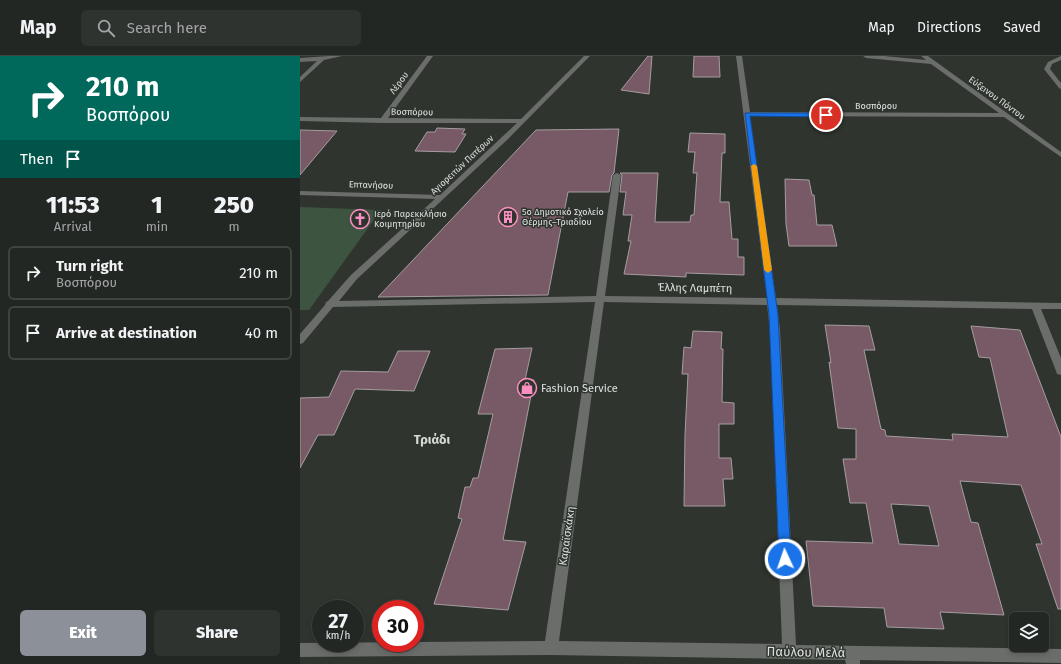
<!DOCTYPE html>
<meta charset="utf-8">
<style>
body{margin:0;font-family:"Fira Sans",sans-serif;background:#2f3330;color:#f1f3f6;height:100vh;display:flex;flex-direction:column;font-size:15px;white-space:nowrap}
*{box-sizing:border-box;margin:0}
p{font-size:13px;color:#a3a5a6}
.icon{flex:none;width:22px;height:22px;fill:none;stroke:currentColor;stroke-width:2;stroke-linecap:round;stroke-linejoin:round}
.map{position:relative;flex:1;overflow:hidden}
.panel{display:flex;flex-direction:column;background:#232723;width:300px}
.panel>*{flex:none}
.banner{background:#00695c;color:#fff;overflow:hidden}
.buttons{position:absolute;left:709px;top:556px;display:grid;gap:8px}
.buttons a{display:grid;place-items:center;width:40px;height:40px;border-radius:6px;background:#232723;box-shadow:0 2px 6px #0003,0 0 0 1px #404441;font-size:20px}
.speed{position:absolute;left:12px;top:544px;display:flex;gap:8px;font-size:20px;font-weight:700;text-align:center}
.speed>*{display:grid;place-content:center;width:52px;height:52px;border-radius:50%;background:#232723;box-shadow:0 2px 6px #0003,0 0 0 1px #404441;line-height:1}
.speed small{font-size:10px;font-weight:400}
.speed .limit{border:6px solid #d22;background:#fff;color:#111}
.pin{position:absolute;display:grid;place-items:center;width:34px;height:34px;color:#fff;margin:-17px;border:2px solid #fff;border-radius:50%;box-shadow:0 1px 4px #0007}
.me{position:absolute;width:44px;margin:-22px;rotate:357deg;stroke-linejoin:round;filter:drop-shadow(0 0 3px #0008)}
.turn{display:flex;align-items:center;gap:14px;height:84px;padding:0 20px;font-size:18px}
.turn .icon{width:52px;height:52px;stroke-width:2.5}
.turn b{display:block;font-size:28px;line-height:34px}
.then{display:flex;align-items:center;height:38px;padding:0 20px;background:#0003;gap:8px;font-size:15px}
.eta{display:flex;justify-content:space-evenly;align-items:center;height:68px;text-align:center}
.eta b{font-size:24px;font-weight:800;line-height:28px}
.action{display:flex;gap:8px;margin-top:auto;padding:8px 20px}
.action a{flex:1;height:46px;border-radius:6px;background:#8c9099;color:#fff;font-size:16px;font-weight:800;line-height:46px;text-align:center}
.action a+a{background:#2f3330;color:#f1f3f6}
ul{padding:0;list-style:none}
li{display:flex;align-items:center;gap:12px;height:54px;margin:0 8px 6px;padding:0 12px;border:2px solid #404441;border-radius:6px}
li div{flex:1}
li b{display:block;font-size:15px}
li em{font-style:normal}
header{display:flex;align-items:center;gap:24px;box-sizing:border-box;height:56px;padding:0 20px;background:#232723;border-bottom:1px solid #404441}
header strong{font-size:19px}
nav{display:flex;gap:22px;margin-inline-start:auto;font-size:14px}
.search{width:280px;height:36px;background:#2f3330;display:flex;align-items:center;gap:10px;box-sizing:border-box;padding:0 14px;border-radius:6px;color:#a3a5a6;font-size:15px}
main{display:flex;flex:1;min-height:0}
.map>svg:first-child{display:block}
</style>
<header>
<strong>Map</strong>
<div class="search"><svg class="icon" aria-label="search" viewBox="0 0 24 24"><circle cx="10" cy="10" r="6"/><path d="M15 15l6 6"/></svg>Search here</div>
<nav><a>Map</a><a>Directions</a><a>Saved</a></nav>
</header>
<main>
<section class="panel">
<div class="banner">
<div class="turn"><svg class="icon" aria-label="right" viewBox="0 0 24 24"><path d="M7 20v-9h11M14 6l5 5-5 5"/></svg><div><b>210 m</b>Βοσπόρου</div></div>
<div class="then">Then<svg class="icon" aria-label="arrive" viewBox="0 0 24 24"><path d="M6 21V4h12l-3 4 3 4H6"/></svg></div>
</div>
<div class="eta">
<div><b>11:53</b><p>Arrival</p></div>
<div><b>1</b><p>min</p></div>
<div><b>250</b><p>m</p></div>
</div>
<ul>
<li><svg class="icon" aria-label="right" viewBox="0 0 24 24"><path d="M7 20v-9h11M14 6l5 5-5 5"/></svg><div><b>Turn right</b><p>Βοσπόρου</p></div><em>210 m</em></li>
<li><svg class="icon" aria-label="arrive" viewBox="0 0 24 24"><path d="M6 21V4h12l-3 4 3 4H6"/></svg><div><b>Arrive at destination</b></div><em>40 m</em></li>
</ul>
<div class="action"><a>Exit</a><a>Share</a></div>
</section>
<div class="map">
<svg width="761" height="608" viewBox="0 0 761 608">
<rect width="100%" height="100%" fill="#2f342f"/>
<path fill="#3d5440" d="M0,151L81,154L9,254H0Z"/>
<g fill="#785a66" stroke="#a59da0" fill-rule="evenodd">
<path d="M348,0H352L349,38L321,34Z"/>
<path d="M394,0H419L420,21H393Z"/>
<path d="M137,72L165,73L162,78H166L155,96L115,95L127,76H135Z"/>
<path d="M319,73L314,117L312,119L309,136H268L248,239L78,241L236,74Z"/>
<path d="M0,74L37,75L0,119Z"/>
<path d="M390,77L425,78V97H422L420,146H429L432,183H438V201H444V219L386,217V221L324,218L331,185H328L332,159H323L326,136H320L322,119L320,117H358L355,166H390L391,159H394L397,117H393L395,96H388Z"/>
<path d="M485,123L509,124L512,139H514L517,169H532L537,190H489L486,168Z"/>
<path d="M525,269L569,270L575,294H564L581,373L585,374L586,380L653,384L652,378L708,381L690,302L679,301L671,270L720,274L761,381V553H758L736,488H742L721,429L660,425L671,466L678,467L704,559L640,556L644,573L587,571L584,552L513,550L506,485L573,487L566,447H550L543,403H556V373L538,372L529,306L531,307ZM591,448L629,450L639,490L599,488Z"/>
<path d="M393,275L422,276L421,293H423L422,346L434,347V368H419V402H431L433,423H423L425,450H384L385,379L388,318H382L384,291L391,292Z"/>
<path d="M232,292L225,324H234L203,484L226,486L208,554L134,548L162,463L158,462L165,431H170L173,422H178L193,358H178L195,293Z"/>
<path d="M98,295H130L114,335L55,333L34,379H18L0,412V342L29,341L41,315L88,316Z"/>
</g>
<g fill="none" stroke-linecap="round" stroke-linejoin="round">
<g fill="#6a6d6a" fill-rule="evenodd">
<path d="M29,0H42L24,4L0,26V21L17,5L0,6V2Z"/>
<path d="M127,0H133L88,62L221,63L284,0H290L207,84L57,223L39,245L296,240L313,119L317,117L321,119L305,240L467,242L436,0H442L450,56L699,57L631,8L566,2L563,0H584L626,4L621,0H628L761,96V101L704,61L450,60L476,242L761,247V253H741L761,302V319L757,318L756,315L732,253L477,249L480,274L496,589L761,593V607L560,604V608H546L545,604L251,599L0,601V587L245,585L295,246L33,251L3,287L0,288V278L25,249L26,246L28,245L51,219L135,143L0,139V135L140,139L217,67H82L0,65V61L81,62ZM304,246L467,249L470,274L482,588L259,585Z"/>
<path d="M761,0V4L752,8L750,13L761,27V33L759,32L744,13L748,6Z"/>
</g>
</g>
<path fill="#1a73e8" stroke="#114b97" d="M445,57H526L528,59L526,61L450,60L478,259L491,503L489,507L485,509L481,507L479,503L469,259Z"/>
<path fill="#f59e0b" d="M454,108L457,110L472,214L468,217L464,214L451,110Z"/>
<defs>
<g id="building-ring" transform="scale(1)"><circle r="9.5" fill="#2f342f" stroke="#fc8fc2" stroke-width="1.5"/><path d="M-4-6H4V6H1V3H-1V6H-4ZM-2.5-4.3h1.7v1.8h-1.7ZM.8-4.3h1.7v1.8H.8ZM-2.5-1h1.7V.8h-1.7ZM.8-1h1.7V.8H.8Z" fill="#fc8fc2"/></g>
<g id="church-ring" transform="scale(1)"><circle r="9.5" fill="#2f342f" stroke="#fc8fc2" stroke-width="1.5"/><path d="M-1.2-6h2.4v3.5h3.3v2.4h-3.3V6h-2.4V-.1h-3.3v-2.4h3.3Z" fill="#fc8fc2"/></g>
<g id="shop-ring" transform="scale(1)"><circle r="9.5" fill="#2f342f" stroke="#fc8fc2" stroke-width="1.5"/><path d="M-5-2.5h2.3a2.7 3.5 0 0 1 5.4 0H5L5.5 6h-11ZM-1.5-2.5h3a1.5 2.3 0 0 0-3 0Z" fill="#fc8fc2"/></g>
</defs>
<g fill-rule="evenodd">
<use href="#building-ring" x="208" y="161"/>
<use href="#church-ring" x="60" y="163"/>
<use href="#shop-ring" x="227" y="332"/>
</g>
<g text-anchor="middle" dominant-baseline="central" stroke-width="3" stroke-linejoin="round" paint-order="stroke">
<g font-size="9" fill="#dde0dd" stroke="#2f342f">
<text transform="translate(99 27) rotate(-54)">Λέρου</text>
<text transform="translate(697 42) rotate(36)">Εύξεινου Πόντου</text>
<text x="576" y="50">Βοσπόρου</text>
<text transform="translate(112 56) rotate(1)">Βοσπόρου</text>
<text transform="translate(162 109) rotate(-43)">Αγιορειτών Πατέρων</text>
<text transform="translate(71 129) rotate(2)">Επτανήσου</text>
</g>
<g font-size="9" fill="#dde0dd" stroke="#2f342f" text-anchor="start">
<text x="222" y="156">5ο Δημοτικό Σχολείο<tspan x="222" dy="10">Θέρμης–Τριαδίου</tspan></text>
<text x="74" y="158">Ιερό Παρεκκλήσιο<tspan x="74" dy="10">Κοιμητηρίου</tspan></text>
</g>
<g font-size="11" fill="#dde0dd" stroke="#2f342f">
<text transform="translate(395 232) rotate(1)">Έλλης Λαμπέτη</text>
<text transform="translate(267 480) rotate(-82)">Καραϊσκάκη</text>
</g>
<g font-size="11" fill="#dde0dd" stroke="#2f342f" text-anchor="start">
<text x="241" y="332">Fashion Service</text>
</g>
<g font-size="13" font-weight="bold" fill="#d4dad4" stroke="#2f342f">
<text x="132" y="383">Τριάδι</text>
</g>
<g font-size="13" fill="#dde0dd" stroke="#2f342f">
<text transform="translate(506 596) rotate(1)">Παύλου Μελά</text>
</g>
</g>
</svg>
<div class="buttons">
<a><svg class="icon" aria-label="layers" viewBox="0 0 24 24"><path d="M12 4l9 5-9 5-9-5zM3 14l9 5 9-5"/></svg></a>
</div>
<div class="speed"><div>27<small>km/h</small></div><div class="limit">30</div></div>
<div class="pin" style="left:526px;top:59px;background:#d93025"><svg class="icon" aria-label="arrive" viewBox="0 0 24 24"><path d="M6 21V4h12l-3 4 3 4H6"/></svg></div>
<svg class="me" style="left:485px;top:503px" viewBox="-20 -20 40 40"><circle r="17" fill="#1a73e8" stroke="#fff" stroke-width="3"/><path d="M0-11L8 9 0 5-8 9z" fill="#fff"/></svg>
</div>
</main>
